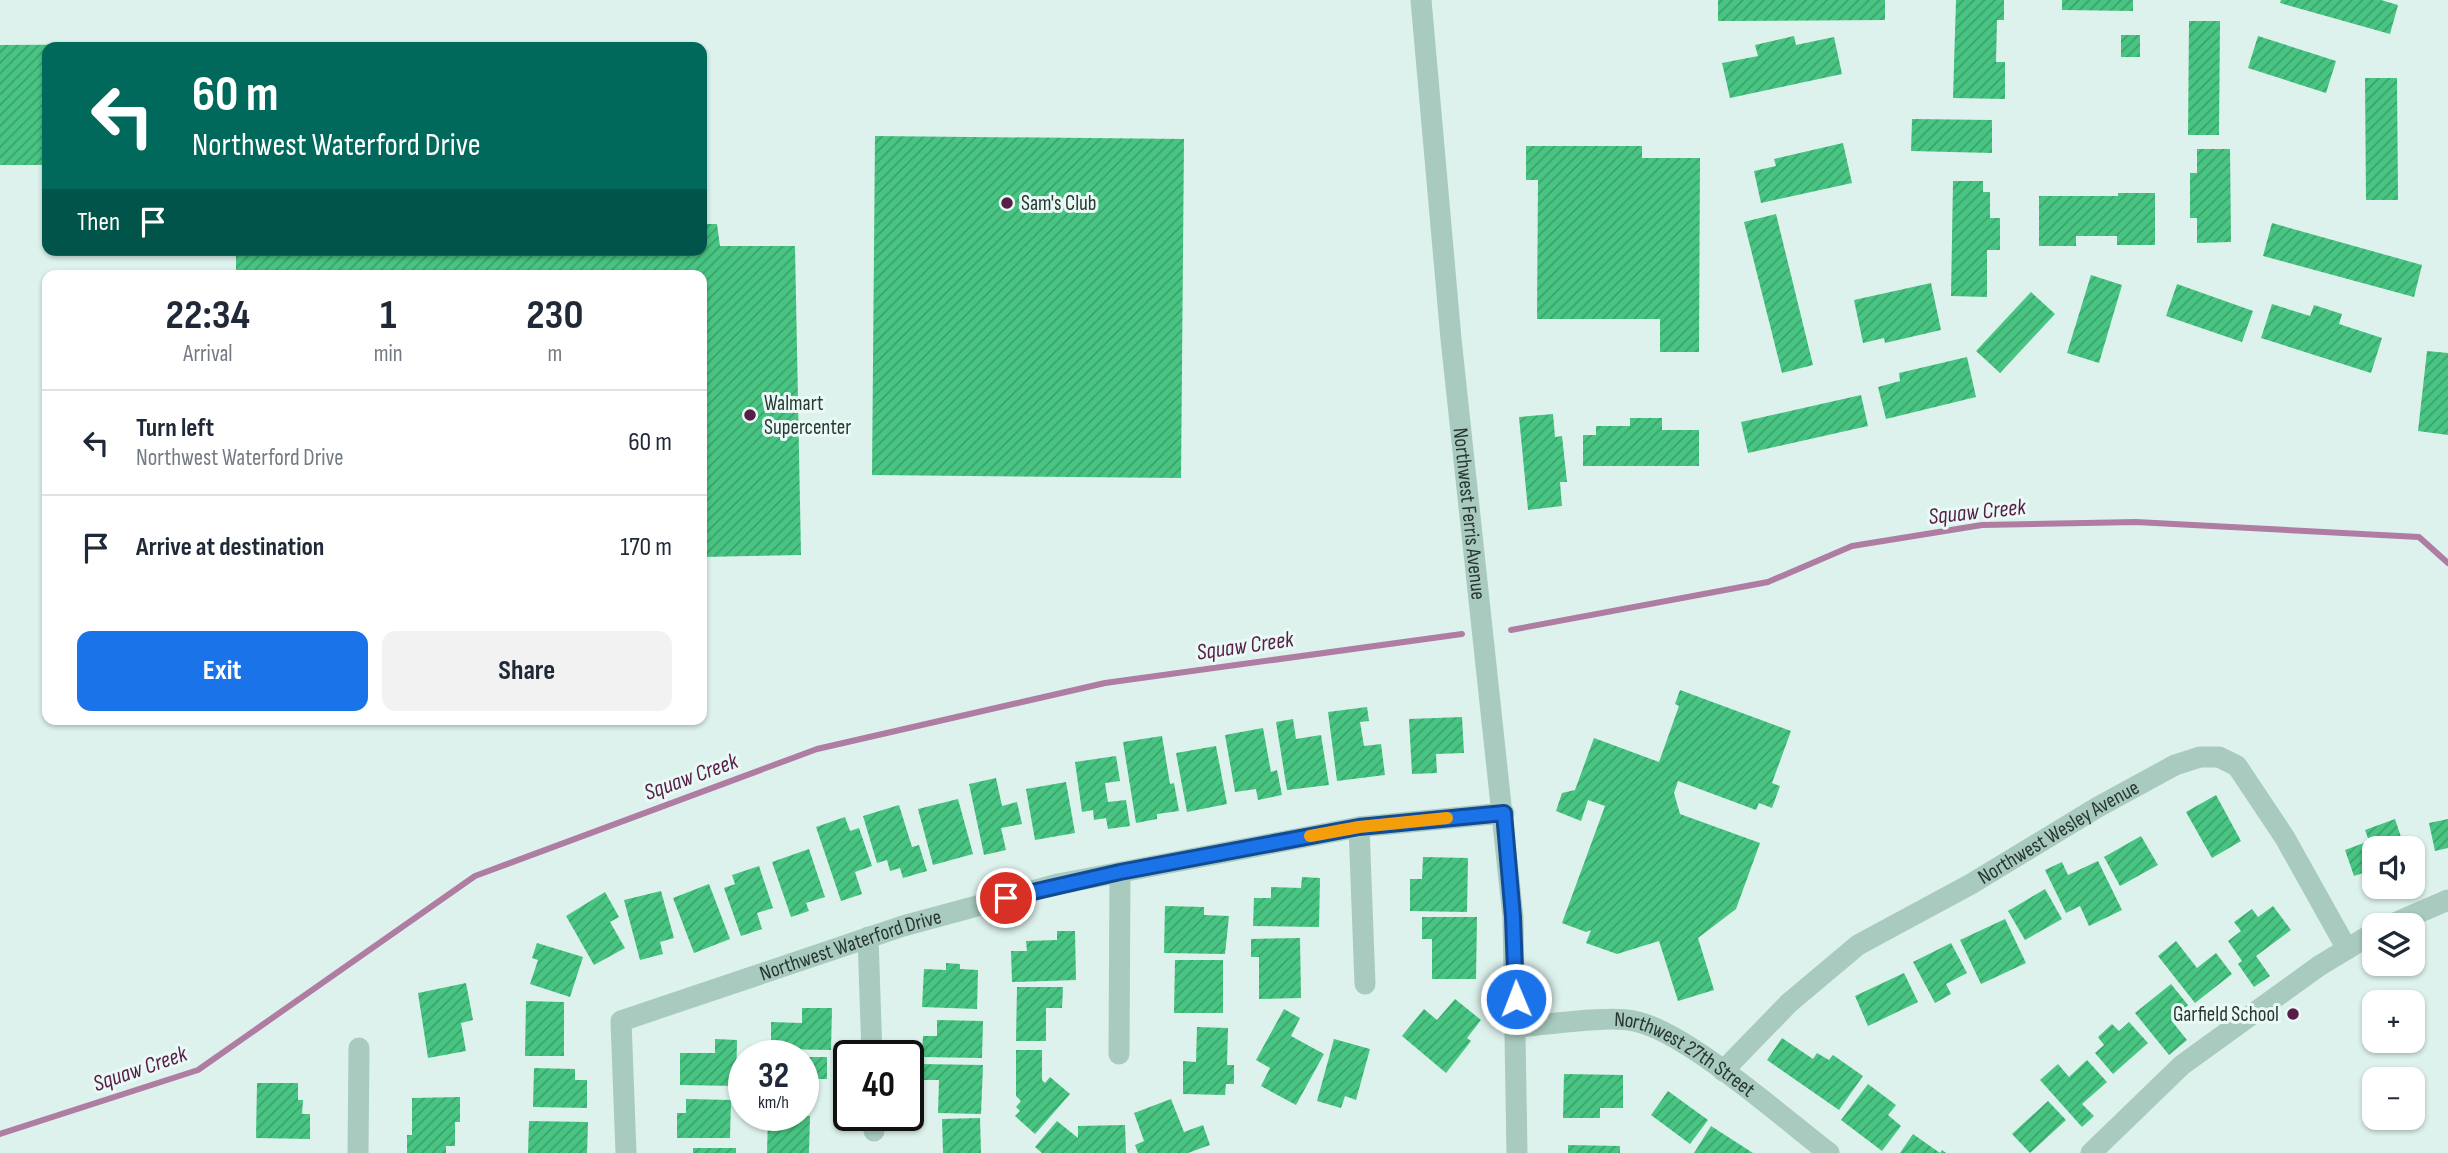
<!DOCTYPE html>
<meta charset="utf-8">
<style>
body{margin:0;font-family:"Sofia Sans Condensed",sans-serif;background:#f2f2f3;color:#1f2937;height:100vh;display:flex;flex-direction:column;font-size:26px;white-space:nowrap}
*{box-sizing:border-box;margin:0}
p{font-size:23px;color:#747a83}
.icon{flex:none;width:38px;height:38px;fill:none;stroke:currentColor;stroke-width:2;stroke-linecap:round;stroke-linejoin:round}
.map{position:relative;flex:1;overflow:hidden}
.drawer{position:absolute;left:42px;top:270px;width:665px;height:455px;display:flex;flex-direction:column;background:#fff;border-radius:14px;box-shadow:0 2px 5px #0004}
.drawer>*{flex:none}
.hud{position:absolute;left:42px;top:42px;width:665px;height:214px;border-radius:14px;box-shadow:0 2px 5px #0004;background:#00695c;color:#fff;overflow:hidden}
.tools{position:absolute;left:2362px;top:836px;display:grid;gap:14px}
.tools a{display:grid;place-items:center;width:63px;height:63px;border-radius:14px;background:#fff;box-shadow:0 2px 5px #0004;font-size:35px}
.speed{position:absolute;left:728px;top:1040px;display:flex;gap:14px;font-size:35px;font-weight:700;text-align:center}
.speed>*{display:grid;place-content:center;width:91px;height:91px;border-radius:50%;background:#fff;box-shadow:0 2px 5px #0004;line-height:1}
.speed small{font-size:18px;font-weight:400}
.speed .limit{border:4px solid #111;border-radius:10px;background:#fff;color:#111}
.pin{position:absolute;display:grid;place-items:center;width:60px;height:60px;color:#fff;margin:-30px;border:4px solid #fff;border-radius:50%;box-shadow:0 2px 7px #0007}
.me{position:absolute;width:77px;margin:-38px;rotate:359deg;stroke-linejoin:round;filter:drop-shadow(0 0 5px #0008)}
.turn{display:flex;align-items:center;gap:24px;height:147px;padding:0 35px;font-size:32px}
.turn .icon{width:91px;height:91px;stroke-width:2.5}
.turn b{display:block;font-size:49px;line-height:60px}
.then{display:flex;align-items:center;height:66px;padding:0 35px;background:#0003;gap:14px;font-size:26px}
.eta{display:flex;justify-content:space-evenly;align-items:center;height:119px;text-align:center}
.eta b{font-size:42px;font-weight:700;line-height:49px}
.cta{display:flex;gap:14px;margin-top:auto;padding:14px 35px}
.cta a{flex:1;height:80px;border-radius:14px;background:#1a73e8;color:#fff;font-size:28px;font-weight:700;line-height:80px;text-align:center}
.cta a+a{background:#f2f2f3;color:#1f2937}
ul{padding:0;list-style:none}
li{display:flex;align-items:center;gap:21px;height:105px;padding:0 35px;border-top:2px solid #e0e1e3}
li div{flex:1}
li b{display:block;font-size:26px}
li em{font-style:normal}
.map>svg:first-child{display:block}
</style>
<div class="map">
<svg width="2448" height="1153" viewBox="0 0 2448 1153">
<defs>
<pattern id="building-hatch" width="6" height="6" patternUnits="userSpaceOnUse" patternTransform="scale(1.75)"><rect width="6" height="6" fill="#48c582"/><path d="M-1 1l2-2M0 6l6-6M5 7l2-2" fill="none" stroke="#3ca16b"/></pattern>
</defs>
<rect width="100%" height="100%" fill="#ddf2ed"/>
<g fill="none" stroke-linecap="round" stroke-linejoin="round">
<g stroke="#af7ca2" stroke-width="6">
<path d="M1511,630L1768,582L1852,546L1982,525L2136,522L2419,537L2448,563"/>
<path d="M0,1134L198,1070L475,876L817,749L1105,683L1462,634"/>
</g>
</g>
<g fill="url(#building-hatch)">
<path d="M1718,0H1885V20L1718,21Z"/>
<path d="M1956,0H2004V20H1997L1996,62H2005V99L1953,98Z"/>
<path d="M2062,0H2133V11L2062,10Z"/>
<path d="M2281,0H2381L2398,5L2390,34L2280,3Z"/>
<path d="M2189,21H2220L2219,135H2188Z"/>
<rect x="2121" y="35" width="19" height="22"/>
<path d="M1794,36L1796,45L1834,37L1842,74L1730,98L1722,63L1758,56L1755,45Z"/>
<path d="M2258,36L2336,61L2326,93L2248,68Z"/>
<path d="M166,44V47H47V165H0V45Z"/>
<path d="M2365,78H2397L2398,200H2366Z"/>
<path d="M1912,119L1992,120V153L1911,151Z"/>
<path d="M875,136L1184,139L1181,478L872,475Z"/>
<path d="M1843,143L1852,183L1761,203L1754,171L1776,166L1774,159Z"/>
<path d="M1526,146H1642V158H1700L1699,352H1660V319H1537L1538,180H1526Z"/>
<path d="M2197,149H2230L2231,242L2197,243V218H2190V173H2197Z"/>
<path d="M1953,181H1983V192H1990V218H2000V250H1987V297L1951,296Z"/>
<path d="M2118,193H2155V245H2117V236H2076V246H2039V196H2118Z"/>
<path d="M1776,214L1813,365L1782,373L1744,222Z"/>
<path d="M2272,223L2422,265L2414,297L2263,256Z"/>
<path d="M702,224H717L720,246H795L801,555L702,557V275H236V250H702Z"/>
<path d="M2091,275L2122,285L2099,363L2067,353Z"/>
<path d="M1931,283L1941,330L1885,343L1884,338L1863,343L1854,300Z"/>
<path d="M2177,284L2253,311L2242,342L2166,316Z"/>
<path d="M2031,292L2055,314L2000,373L1976,351Z"/>
<path d="M2272,304L2310,316L2314,305L2342,314L2339,324L2382,338L2371,373L2261,338Z"/>
<path d="M2427,351L2448,353V435L2418,431Z"/>
<path d="M1967,357L1976,397L1886,419L1878,387L1900,381L1899,373Z"/>
<path d="M1861,395L1868,426L1748,453L1741,422Z"/>
<path d="M1553,414L1555,437L1562,436L1567,482H1560L1562,506L1528,510L1519,417Z"/>
<path d="M1630,418H1662V430H1699V466H1583V435H1596V426H1630Z"/>
<path d="M1680,690L1791,731L1772,783L1780,786L1772,808L1759,803L1756,810L1678,781L1674,793L1680,814L1760,843L1736,909L1698,938L1714,990L1678,1001L1659,941L1617,954L1586,943L1591,930L1586,932L1562,923L1605,806L1588,800L1581,821L1556,811L1562,793L1575,790L1594,738L1659,762L1679,706L1675,704Z"/>
<path d="M1367,707L1369,721L1360,722L1364,746L1381,744L1385,775L1337,781L1328,712Z"/>
<path d="M1462,717L1464,753L1436,754L1437,773L1412,774L1409,719Z"/>
<path d="M1293,719L1296,739L1321,735L1329,785L1287,790L1276,722Z"/>
<path d="M1263,728L1271,772L1277,770L1282,795L1258,800L1256,789L1235,792L1225,735Z"/>
<path d="M1162,736L1170,784L1174,783L1179,811L1157,814V819L1136,823L1123,742Z"/>
<path d="M1216,746L1227,804L1187,812L1176,753Z"/>
<path d="M1116,756L1120,781L1105,783L1108,802L1126,800L1130,826L1108,829L1106,818L1094,820L1093,810L1082,812L1075,762Z"/>
<path d="M996,778L1002,806L1017,802L1022,824L1001,828L1006,850L984,855L969,784Z"/>
<path d="M1066,782L1075,833L1035,840L1026,789Z"/>
<path d="M2216,795L2241,841L2212,858L2186,812Z"/>
<path d="M958,799L973,854L933,865L918,809Z"/>
<path d="M899,805L912,847L919,845L927,871L903,878L900,868L890,871L887,860L877,863L863,816Z"/>
<path d="M845,817L850,831L859,828L872,866L855,872L862,894L841,901L816,827Z"/>
<path d="M2395,819L2405,849H2375V869L2354,876L2345,850L2369,841L2365,830Z"/>
<path d="M2448,819V848L2435,851L2429,823Z"/>
<path d="M2141,836L2158,865L2120,886L2104,857Z"/>
<path d="M809,849L825,897L806,903L809,911L791,917L772,862Z"/>
<path d="M1423,857L1468,858L1467,912L1410,911V879H1422Z"/>
<path d="M2098,861L2122,910L2089,926L2080,906L2066,913L2045,870L2062,862L2068,875Z"/>
<path d="M759,866L773,908L757,913L762,929L741,936L724,888L735,884L732,875Z"/>
<path d="M1302,877L1320,878L1319,927L1253,926L1254,898H1271V887L1301,888Z"/>
<path d="M709,884L730,939L694,953L673,898Z"/>
<path d="M2045,889L2062,919L2025,940L2008,911Z"/>
<path d="M661,891L674,938L660,942L663,954L640,960L624,900Z"/>
<path d="M605,892L619,917L610,922L625,948L594,965L566,916Z"/>
<path d="M1165,906L1204,907V915L1229,916L1225,954L1164,953Z"/>
<path d="M2273,906L2291,930L2256,956L2270,976L2254,987L2238,964L2242,961L2228,941L2241,931L2234,922L2252,909L2258,917Z"/>
<path d="M1422,917H1477L1476,979H1432V939H1422Z"/>
<path d="M2005,919L2026,963L1981,984L1960,940Z"/>
<path d="M1057,931H1075L1076,980L1012,982L1011,951H1027L1026,941L1057,940Z"/>
<path d="M1300,938L1301,998L1259,999V957H1251V939Z"/>
<path d="M2176,941L2197,968L2216,953L2232,974L2195,1003L2158,956Z"/>
<path d="M537,943L583,957L570,997L530,984L538,960L532,958Z"/>
<path d="M1951,943L1967,973L1946,984L1951,994L1935,1003L1913,962Z"/>
<path d="M1175,960H1223V1013H1174Z"/>
<path d="M946,963L960,964V969L978,970L977,1009L922,1007L924,969L946,970Z"/>
<path d="M1904,973L1918,1002L1868,1026L1855,996Z"/>
<path d="M466,983L473,1020L461,1023L466,1051L428,1058L418,993Z"/>
<path d="M2171,984L2188,1005L2171,1020L2187,1040L2169,1055L2135,1013Z"/>
<path d="M1017,987H1063L1062,1008H1046V1041H1016Z"/>
<path d="M1455,999L1481,1020L1467,1038L1471,1041L1446,1073L1402,1036L1424,1009L1437,1020Z"/>
<path d="M526,1001L564,1002V1056H525Z"/>
<path d="M802,1008H832L831,1050L771,1049V1022L802,1023Z"/>
<path d="M1284,1009L1300,1018L1291,1036L1324,1054L1296,1105L1261,1086L1270,1068L1256,1060Z"/>
<path d="M937,1020L983,1021L982,1058L922,1057L923,1036H937Z"/>
<path d="M2129,1022L2148,1043L2113,1074L2095,1053L2104,1045L2098,1037L2112,1024L2119,1031Z"/>
<path d="M1197,1027L1228,1028L1227,1065H1234V1084H1226L1225,1095L1183,1094V1061L1196,1062Z"/>
<path d="M1782,1038L1813,1059L1817,1053L1829,1060L1833,1055L1863,1076L1839,1110L1767,1060Z"/>
<path d="M715,1039L737,1040L736,1086L680,1085V1053H715Z"/>
<path d="M1334,1039L1370,1049L1356,1100L1345,1096L1341,1108L1317,1101Z"/>
<path d="M1016,1050H1042V1080L1045,1083L1050,1077L1070,1094L1035,1134L1015,1116L1020,1111L1016,1107L1021,1101L1016,1096Z"/>
<path d="M803,1057H827V1079H809V1102H803Z"/>
<path d="M2087,1060L2107,1082L2082,1104L2094,1116L2082,1127L2040,1080L2058,1064L2069,1077Z"/>
<path d="M920,1064L983,1065L981,1114L938,1113L939,1080H920Z"/>
<path d="M534,1068L575,1069V1080H587V1108L533,1107Z"/>
<path d="M1564,1074L1623,1075V1108H1600V1118H1563Z"/>
<path d="M257,1083H298V1100H303L302,1114H310V1139L256,1138Z"/>
<path d="M1868,1084L1896,1105L1888,1115L1901,1126L1882,1151L1841,1120Z"/>
<path d="M1668,1091L1708,1120L1690,1144L1651,1115Z"/>
<path d="M460,1097V1122H455V1146H446V1153H407V1135H412V1098Z"/>
<path d="M686,1099L731,1100L730,1138H677V1113H686Z"/>
<path d="M1171,1099L1184,1132L1203,1125L1210,1145L1188,1153H1138L1135,1145L1144,1141L1134,1113Z"/>
<path d="M2048,1101L2066,1120L2030,1153L2012,1134Z"/>
<path d="M768,1115L810,1116L809,1153H767Z"/>
<path d="M980,1118L981,1153H943L942,1119Z"/>
<path d="M529,1121L588,1122L587,1153H528Z"/>
<path d="M1057,1121L1078,1138V1126L1125,1125L1126,1153H1042L1035,1147Z"/>
<path d="M1711,1126L1753,1153H1694Z"/>
<path d="M1913,1134L1940,1153L1942,1150L1946,1153H1900Z"/>
<path d="M1568,1145L1620,1146V1153H1568Z"/>
<rect x="693" y="1148" width="43" height="5"/>
</g>
<g fill="none" stroke-linecap="round" stroke-linejoin="round">
<g stroke="#a8cabf" stroke-width="21">
<path id="s1" d="M1421,0L1451,339L1513,917L1517,1153"/>
<path d="M1359,827L1365,984"/>
<path d="M2388,926L2448,900"/>
<path d="M868,937L872,1055"/>
<path id="s2" d="M1516,1027C1546,1025 1609,1015 1634,1021C1686,1031 1784,1119 1829,1153"/>
<path d="M1119,1054L1120,872"/>
<path id="s3" d="M1723,1071L1789,1003L1858,945L1971,884L2098,807L2175,765L2200,757H2219L2237,766L2285,838L2347,949"/>
<path d="M874,1115V1131"/>
<path d="M358,1153L359,1048"/>
<path id="s4" d="M626,1153L621,1021L903,926L1058,884L1359,827L1504,813"/>
<path d="M2091,1153L2182,1065L2319,966L2375,932"/>
</g>
</g>
<g fill="none" stroke-linecap="round" stroke-linejoin="round">
<g stroke="#114b97" stroke-width="18">
<path id="route" d="M1006,898L1120,872L1359,827L1504,813L1513,917L1516,999"/>
</g>
<use href="#route" stroke="#1a73e8" stroke-width="12"/>
<path stroke="#f59e0b" stroke-width="12" d="M1310,836L1359,827L1447,818"/>
</g>
<g fill="#581e48" stroke="#e9faf6" stroke-width="2.5">
<circle cx="1007" cy="203" r="7"/>
<circle cx="750" cy="415" r="7"/>
<circle cx="2293" cy="1014" r="7"/>
</g>
<g text-anchor="middle" dominant-baseline="central" stroke-width="6" stroke-linejoin="round" paint-order="stroke">
<g font-size="21" fill="#283730" stroke="#e9faf6" text-anchor="start">
<text x="1021" y="203">Sam's Club</text>
<text x="764" y="403">Walmart<tspan x="764" dy="24">Supercenter</tspan></text>
<text x="2279" y="1014" text-anchor="end">Garfield School</text>
</g>
<g font-size="21" fill="#283730" stroke="#e9faf6">
<text stroke="none"><textPath href="#s1" startOffset="516">Northwest Ferris Avenue</textPath></text>
<text stroke="none"><textPath href="#s3" startOffset="415">Northwest Wesley Avenue</textPath></text>
<text stroke="none"><textPath href="#s4" startOffset="374">Northwest Waterford Drive</textPath></text>
<text stroke="none"><textPath href="#s2" startOffset="178">Northwest 27th Street</textPath></text>
</g>
<g font-size="23" font-style="italic" fill="#581e48" stroke="#e9faf6">
<text transform="translate(1977 512) rotate(-6)">Squaw Creek</text>
<text transform="translate(1245 646) rotate(-8)">Squaw Creek</text>
<text transform="translate(691 777) rotate(-20)">Squaw Creek</text>
<text transform="translate(140 1069) rotate(-19)">Squaw Creek</text>
</g>
</g>
</svg>
<div class="tools">
<a><svg class="icon" aria-label="sound" viewBox="0 0 24 24"><path d="M4 9h4l5-4v14l-5-4H4zM17 9q2 3 0 6"/></svg></a>
<a><svg class="icon" aria-label="layers" viewBox="0 0 24 24"><path d="M12 4l9 5-9 5-9-5zM3 14l9 5 9-5"/></svg></a>
<a>+</a>
<a>−</a>
</div>
<div class="speed"><div>32<small>km/h</small></div><div class="limit">40</div></div>
<div class="pin" style="left:1006px;top:898px;background:#d93025"><svg class="icon" aria-label="arrive" viewBox="0 0 24 24"><path d="M6 21V4h12l-3 4 3 4H6"/></svg></div>
<svg class="me" style="left:1516px;top:999px" viewBox="-20 -20 40 40"><circle r="17" fill="#1a73e8" stroke="#fff" stroke-width="3"/><path d="M0-11L8 9 0 5-8 9z" fill="#fff"/></svg>
<div class="hud">
<div class="turn"><svg class="icon" aria-label="left" viewBox="0 0 24 24"><path d="M17 20v-9H6M10 6l-5 5 5 5"/></svg><div><b>60 m</b>Northwest Waterford Drive</div></div>
<div class="then">Then<svg class="icon" aria-label="arrive" viewBox="0 0 24 24"><path d="M6 21V4h12l-3 4 3 4H6"/></svg></div>
</div>
<section class="drawer">
<div class="eta">
<div><b>22:34</b><p>Arrival</p></div>
<div><b>1</b><p>min</p></div>
<div><b>230</b><p>m</p></div>
</div>
<ul>
<li><svg class="icon" aria-label="left" viewBox="0 0 24 24"><path d="M17 20v-9H6M10 6l-5 5 5 5"/></svg><div><b>Turn left</b><p>Northwest Waterford Drive</p></div><em>60 m</em></li>
<li><svg class="icon" aria-label="arrive" viewBox="0 0 24 24"><path d="M6 21V4h12l-3 4 3 4H6"/></svg><div><b>Arrive at destination</b></div><em>170 m</em></li>
</ul>
<div class="cta"><a>Exit</a><a>Share</a></div>
</section>
</div>
